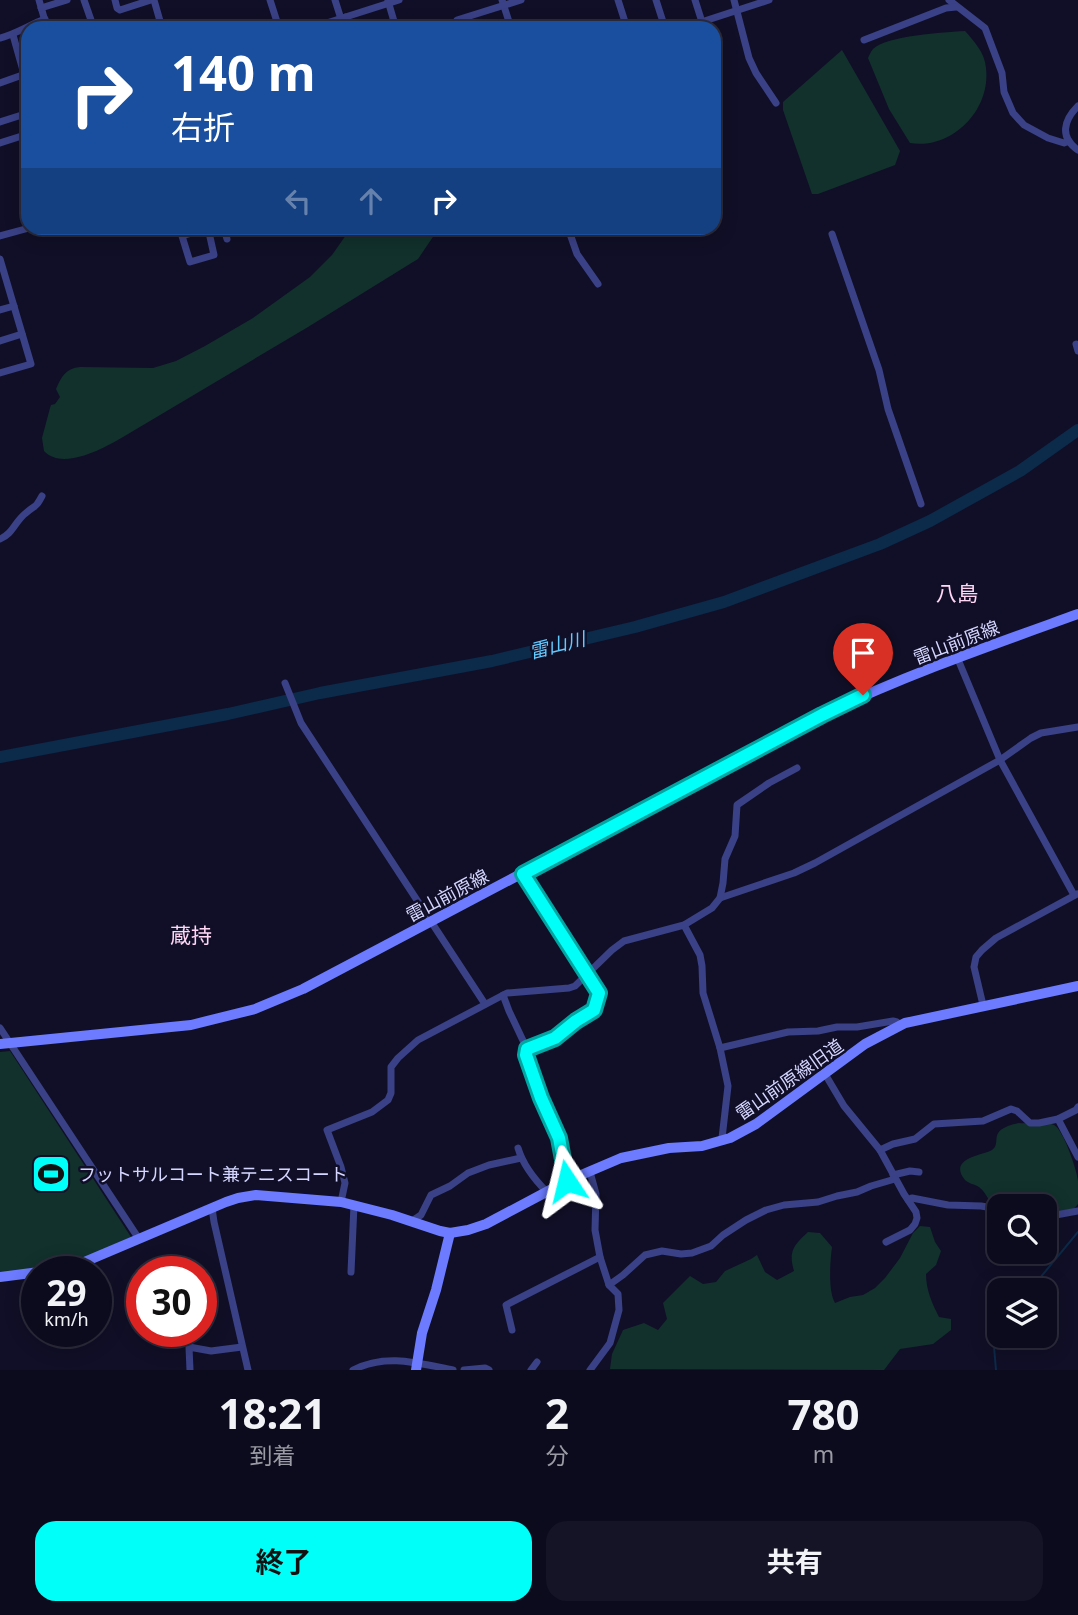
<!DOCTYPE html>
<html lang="ja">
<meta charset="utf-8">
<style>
body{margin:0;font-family:"Noto Sans","Noto Sans JP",sans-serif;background:#151426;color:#f1f3f6;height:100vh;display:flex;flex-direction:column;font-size:26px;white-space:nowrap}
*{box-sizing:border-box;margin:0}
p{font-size:23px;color:#9a9ba4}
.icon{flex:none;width:38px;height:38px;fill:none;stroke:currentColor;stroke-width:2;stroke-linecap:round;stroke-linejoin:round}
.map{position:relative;height:1370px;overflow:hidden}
.details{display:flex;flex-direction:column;background:#0c0b1d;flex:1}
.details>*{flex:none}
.hud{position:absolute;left:21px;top:21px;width:700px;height:214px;border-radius:21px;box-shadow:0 4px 18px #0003,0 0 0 2px #2c2b3b;background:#1a4fa0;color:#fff;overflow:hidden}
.tools{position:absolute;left:987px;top:1194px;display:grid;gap:14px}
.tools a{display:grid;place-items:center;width:70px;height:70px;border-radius:14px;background:#0c0b1d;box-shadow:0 4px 18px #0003,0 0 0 2px #2c2b3b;font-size:35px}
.speed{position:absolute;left:21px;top:1256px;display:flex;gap:14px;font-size:35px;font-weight:700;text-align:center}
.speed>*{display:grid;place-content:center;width:91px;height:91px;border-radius:50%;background:#0c0b1d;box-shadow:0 4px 18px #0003,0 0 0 2px #2c2b3b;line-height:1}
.speed small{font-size:18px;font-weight:400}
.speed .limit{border:10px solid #d22;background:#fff;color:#111}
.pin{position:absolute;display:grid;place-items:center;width:60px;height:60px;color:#fff;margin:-72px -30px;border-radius:50% 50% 50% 0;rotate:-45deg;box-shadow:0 0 7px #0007}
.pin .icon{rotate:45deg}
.me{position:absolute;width:77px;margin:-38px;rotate:350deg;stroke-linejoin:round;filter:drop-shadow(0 0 5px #0008)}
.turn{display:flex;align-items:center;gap:24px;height:147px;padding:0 35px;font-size:32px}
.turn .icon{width:91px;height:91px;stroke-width:2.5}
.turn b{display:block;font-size:49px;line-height:60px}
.lanes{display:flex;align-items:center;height:66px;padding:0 35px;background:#0003;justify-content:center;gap:35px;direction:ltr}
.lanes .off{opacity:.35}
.eta{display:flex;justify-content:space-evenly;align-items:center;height:119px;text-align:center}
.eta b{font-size:42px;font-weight:700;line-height:49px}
.cta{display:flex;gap:14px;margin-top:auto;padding:14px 35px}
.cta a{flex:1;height:80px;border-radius:21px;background:#01fff9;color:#111;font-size:28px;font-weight:700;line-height:80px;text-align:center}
.cta a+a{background:#151426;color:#f1f3f6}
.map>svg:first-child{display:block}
</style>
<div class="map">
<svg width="1078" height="1370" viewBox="0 0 1078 1370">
<rect width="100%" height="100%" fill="#100f27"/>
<g fill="#12312c">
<path d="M965,31C974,41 985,53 986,68C991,111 951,150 910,143L889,109L868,58C869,56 871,51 873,49C886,36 945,32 965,31Z"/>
<path d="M842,50L900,151L895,165L818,194H812L783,110V102Z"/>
<path d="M351,228H439L418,259L413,262L308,327L123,437C104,448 63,471 44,451L42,438L50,408L51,405L55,404L60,397L56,389C61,377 66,368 80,367L153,368L176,361L205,346L253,318L310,277L332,255Z"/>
<path d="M10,1051L131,1237L64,1267L0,1275V1052Z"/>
<path d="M1019,1123C1029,1124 1044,1121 1054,1125C1063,1129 1077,1170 1078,1181C1078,1189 1078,1197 1078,1204L1073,1210L1045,1218V1206H999V1212C990,1206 988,1194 979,1187C975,1184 969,1184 965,1180C947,1158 984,1155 992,1150C1003,1142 985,1130 1019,1123Z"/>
<path d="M920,1226L930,1227L935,1242L941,1251L936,1265L926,1274C926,1290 932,1303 939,1317L951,1319V1330L933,1344L900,1349L884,1370L610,1369L612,1354L623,1330L644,1323L658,1330L667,1319L663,1303L690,1276L703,1284L716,1282L725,1271L751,1259L757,1255L765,1272L777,1280L794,1271C788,1251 794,1245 808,1232L820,1233L832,1247C830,1262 828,1291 835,1303L850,1297L863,1295L875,1288L885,1278L900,1258L913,1233Z"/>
</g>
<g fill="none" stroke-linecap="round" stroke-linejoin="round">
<g stroke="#0c2a49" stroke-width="2">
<path d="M1030,1290L1078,1232"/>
<path d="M996,1370L993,1335L999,1327"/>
</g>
<path stroke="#0c2a49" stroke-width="12" d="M0,757L228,714L320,693L492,661L635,627L724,602L880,544L930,521L1020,471L1078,430"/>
<g stroke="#3a4186" stroke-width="7">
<path d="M39,0L47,28"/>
<path d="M115,0L117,8L120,10L151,0"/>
<path d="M154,0L162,28"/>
<path d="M270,0L279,28"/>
<path d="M335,0L341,19"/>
<path d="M502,0L511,28"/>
<path d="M618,0L627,28"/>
<path d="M656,0L665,28"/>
<path d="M695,0L702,22"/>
<path d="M734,0L749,58L756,73L776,103"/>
<path d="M949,0L985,28L1002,73L1004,92L1013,113L1024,125L1048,138L1064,143L1069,141"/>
<path d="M388,1L396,28"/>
<path d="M41,8L67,0"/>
<path d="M346,17L349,28"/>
<path d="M457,20L521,0"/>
<path d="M75,28L88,24L91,20L84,0"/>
<path d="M311,28L399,0"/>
<path d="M371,28L394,21"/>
<path d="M683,28L769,0"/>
<path d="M13,35L24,74"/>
<path d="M0,38C16,34 29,25 45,19"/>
<path d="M864,40L946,8L956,7"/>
<path d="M0,83L28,73"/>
<path d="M1078,106C1064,120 1059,137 1078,150"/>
<path d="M0,122L28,113"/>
<path d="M0,143L28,134"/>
<path d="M208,228L182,236L190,262L214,255L208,228"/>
<path d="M224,228L227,239"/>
<path d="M568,228L577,254L598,284"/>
<path d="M832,234L879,370L888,409L921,504"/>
<path d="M0,236L29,228"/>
<path d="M0,259L31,364L0,373"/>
<path d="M0,310L14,306"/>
<path d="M0,341L22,334"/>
<path d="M1076,344L1078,351"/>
<path d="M0,539C13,534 15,521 26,513C36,504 35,509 42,496"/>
<path d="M957,657L1000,760L1074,895"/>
<path d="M285,683L301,723L485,1004"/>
<path d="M523,874L599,993L594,1010L576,1021L555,1038L527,1049L526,1055L541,1098L559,1138L567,1181"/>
<path d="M720,898L794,873L815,863L1000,760L1031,738L1041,733L1078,727"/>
<path d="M684,925L700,955L702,966L703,993L720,1048L728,1086L722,1138L723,1141"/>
<path d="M503,995L509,1011L527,1049"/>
<path d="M983,1005L974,967L976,957L982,950L996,938L1077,894"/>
<path d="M0,1028L139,1239"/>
<path d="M720,1048L788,1032L818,1031L837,1027H857L893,1021L897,1022L898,1026"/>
<path d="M825,1074L844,1106L880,1150L904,1194L916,1212L917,1218L915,1224L910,1230L886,1242"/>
<path d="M1058,1119L1078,1157"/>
<path d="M518,1148C523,1165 534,1179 547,1192"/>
<path d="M880,1150L893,1144L915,1139L934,1124L983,1121L1011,1109L1017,1111L1030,1123H1039L1058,1119L1076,1110L1078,1107"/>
<path d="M590,1172L596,1194L595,1230L600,1257L609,1285L618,1294L619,1310L610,1343L590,1370"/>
<path d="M893,1175L910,1171L919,1172"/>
<path d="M908,1200L912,1198L948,1205L981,1206L999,1209"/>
<path d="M341,1202L345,1183L341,1167L327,1130L372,1112L388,1100L391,1093V1067L398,1058L418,1040L507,993L569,988L575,986L612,950L624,941L684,925L712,908L720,898L723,883L725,859L735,836L737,805L769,783L797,768"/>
<path d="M212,1208L214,1222L248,1370"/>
<path d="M1045,1217L1078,1211"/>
<path d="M412,1221L421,1215L431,1195L450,1186L468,1173L489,1165L521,1158"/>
<path d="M351,1272L354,1205"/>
<path d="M609,1285L623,1275L645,1255L662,1251L681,1254L692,1253L711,1246L723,1235L746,1220L766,1210L784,1205L818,1202L837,1196L857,1192L871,1186L895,1179"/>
<path d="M512,1330L506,1305L600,1257"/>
<path d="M190,1370L189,1347L211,1351L242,1347"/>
<path d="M353,1370C386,1353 418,1363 453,1370"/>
<path d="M464,1370L485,1368L489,1370"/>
<path d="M531,1370L537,1362"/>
</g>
<g stroke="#6c7bff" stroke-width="10">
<path d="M0,1044L191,1025L255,1009L303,989L822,715C905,675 992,645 1078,614"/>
<path d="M0,1277L70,1268L226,1202L238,1198L256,1195L341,1202L392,1215L440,1231L450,1233L468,1230L486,1224L567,1181L621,1158L669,1148L702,1146L730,1138L756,1124L865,1044L905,1023L1078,986"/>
<path d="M416,1370L422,1333L436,1290L450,1233"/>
</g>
</g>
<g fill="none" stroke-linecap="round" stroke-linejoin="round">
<g stroke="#01a6a2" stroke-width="18">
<path id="route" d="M567,1181L559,1138L541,1098L526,1055L527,1049L555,1038L576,1021L594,1010L599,993L523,874L822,715L863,695"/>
</g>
<use href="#route" stroke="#01fff9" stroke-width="12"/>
</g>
<defs>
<g id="stadium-square" transform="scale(2.0125)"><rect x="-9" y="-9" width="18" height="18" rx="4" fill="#01fff9" stroke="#100f27"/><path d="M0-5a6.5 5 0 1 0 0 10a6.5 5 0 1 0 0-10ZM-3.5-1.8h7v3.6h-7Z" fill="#111"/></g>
</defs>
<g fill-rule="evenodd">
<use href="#stadium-square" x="51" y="1174"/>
</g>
<g text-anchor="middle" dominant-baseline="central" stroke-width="5" stroke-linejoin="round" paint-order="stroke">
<g font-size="18" fill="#d5d6ff" stroke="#100f27">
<text transform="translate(956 642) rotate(-21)">雷山前原線</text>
<text transform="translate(447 895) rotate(-28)">雷山前原線</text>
<text transform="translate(789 1079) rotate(-35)">雷山前原線旧道</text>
</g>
<g font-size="18" fill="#d5d6ff" stroke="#100f27" text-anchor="start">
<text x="78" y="1174">フットサルコート兼テニスコート</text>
</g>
<g font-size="19" font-style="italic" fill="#63caff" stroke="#100f27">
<text transform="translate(557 645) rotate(-14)">雷山川</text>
</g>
<g font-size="21" fill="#ffd7f5" stroke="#100f27">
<text x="957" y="593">八島</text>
<text x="191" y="935">蔵持</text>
</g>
</g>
</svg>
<div class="tools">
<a><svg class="icon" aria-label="search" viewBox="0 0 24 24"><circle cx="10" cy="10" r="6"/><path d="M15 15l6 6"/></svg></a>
<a><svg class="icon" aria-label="layers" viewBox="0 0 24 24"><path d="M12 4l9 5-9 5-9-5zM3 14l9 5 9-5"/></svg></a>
</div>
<div class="speed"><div>29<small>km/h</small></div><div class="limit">30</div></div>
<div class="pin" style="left:863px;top:695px;background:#d93025"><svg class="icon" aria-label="arrive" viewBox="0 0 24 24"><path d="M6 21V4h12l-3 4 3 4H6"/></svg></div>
<svg class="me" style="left:567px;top:1181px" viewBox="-20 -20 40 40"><path d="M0-17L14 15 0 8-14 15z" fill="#01fff9" stroke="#fff" stroke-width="4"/></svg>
<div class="hud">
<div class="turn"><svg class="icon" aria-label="right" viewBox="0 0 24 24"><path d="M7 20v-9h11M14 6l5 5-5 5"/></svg><div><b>140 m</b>右折</div></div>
<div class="lanes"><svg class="icon off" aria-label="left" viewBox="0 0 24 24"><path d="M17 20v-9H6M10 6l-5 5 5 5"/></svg><svg class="icon off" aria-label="ahead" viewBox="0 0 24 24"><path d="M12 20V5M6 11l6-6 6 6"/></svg><svg class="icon" aria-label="right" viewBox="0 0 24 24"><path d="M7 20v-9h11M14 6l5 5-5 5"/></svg></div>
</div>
</div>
<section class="details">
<div class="eta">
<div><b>18:21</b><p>到着</p></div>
<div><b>2</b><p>分</p></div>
<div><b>780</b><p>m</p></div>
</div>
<div class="cta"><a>終了</a><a>共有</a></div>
</section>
